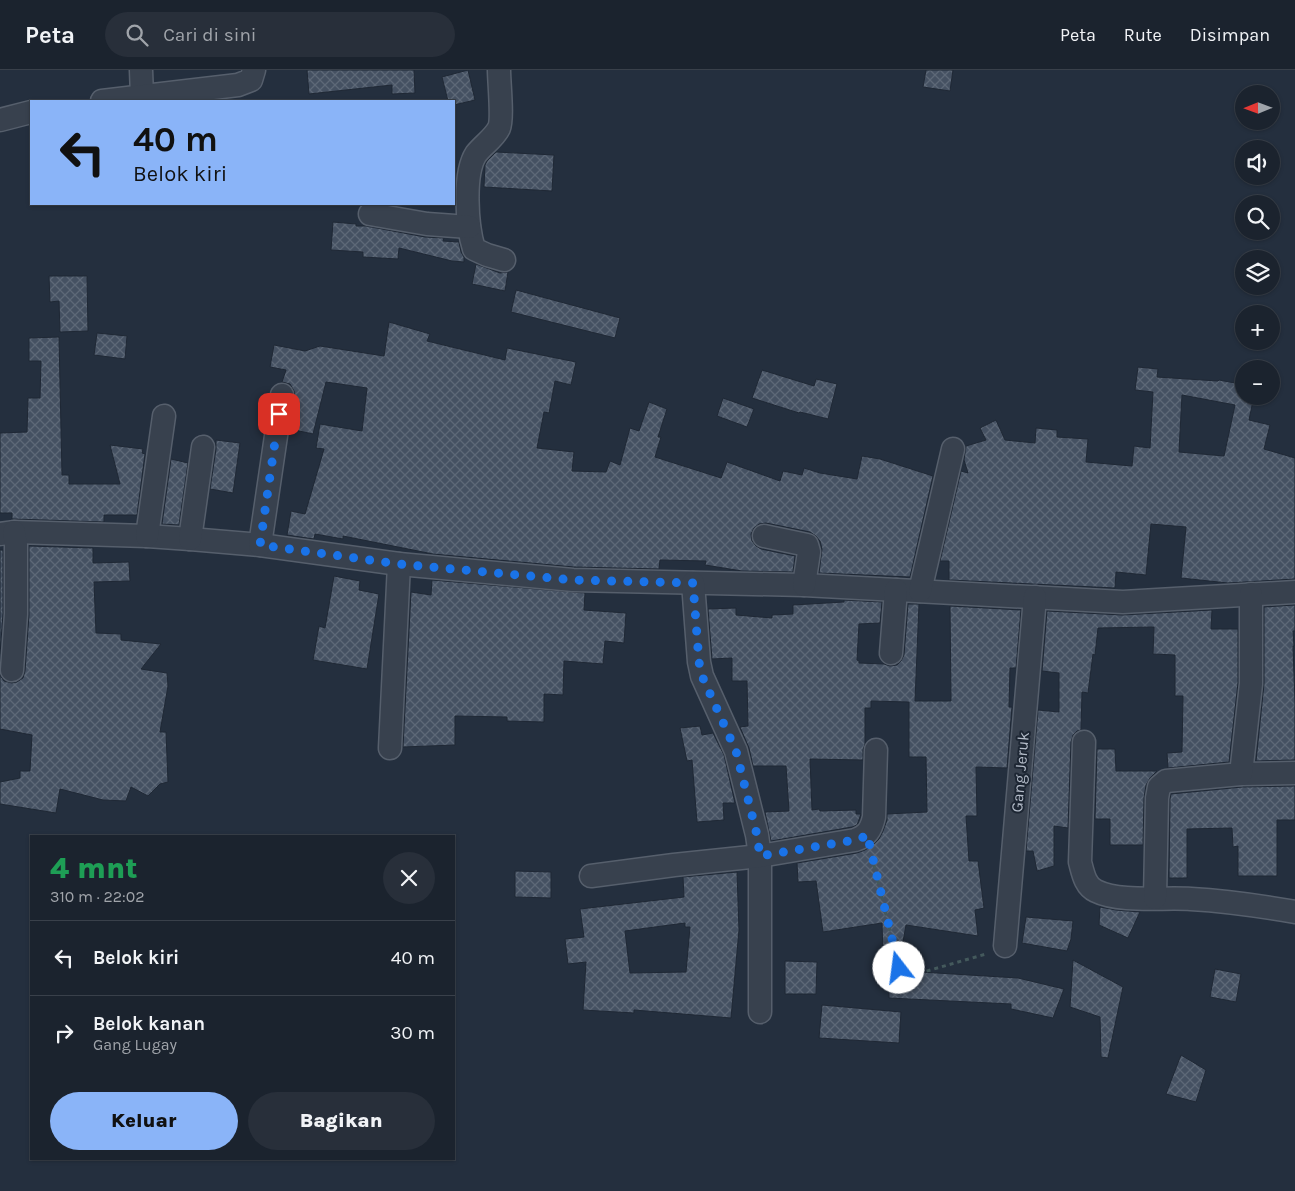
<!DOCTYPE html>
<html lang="id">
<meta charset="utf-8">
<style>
body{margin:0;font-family:Karla,sans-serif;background:#282f3a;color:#f1f3f6;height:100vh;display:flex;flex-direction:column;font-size:19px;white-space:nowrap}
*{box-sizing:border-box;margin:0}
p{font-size:16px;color:#a0a4aa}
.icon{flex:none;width:28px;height:28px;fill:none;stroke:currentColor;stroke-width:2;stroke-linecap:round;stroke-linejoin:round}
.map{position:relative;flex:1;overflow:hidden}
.side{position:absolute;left:30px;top:765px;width:425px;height:325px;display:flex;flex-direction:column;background:#1b232e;border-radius:0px;box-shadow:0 1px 4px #0004,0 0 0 1px #39404a}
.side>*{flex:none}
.guide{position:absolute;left:30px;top:30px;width:425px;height:105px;border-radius:0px;box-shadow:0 1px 4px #0004,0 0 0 1px #39404a;background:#8ab4f8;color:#111;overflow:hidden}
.needle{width:32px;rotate:269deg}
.tools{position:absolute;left:1235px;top:15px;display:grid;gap:10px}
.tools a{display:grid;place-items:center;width:45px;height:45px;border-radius:50%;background:#1b232e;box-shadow:0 1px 4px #0004,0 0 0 1px #39404a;font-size:25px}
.pin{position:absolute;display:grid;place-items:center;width:42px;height:42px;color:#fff;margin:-21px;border-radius:10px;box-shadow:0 2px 8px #0006}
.me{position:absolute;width:55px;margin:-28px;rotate:345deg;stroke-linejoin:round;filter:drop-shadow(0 0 4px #0008)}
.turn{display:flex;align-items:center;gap:18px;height:105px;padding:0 20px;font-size:22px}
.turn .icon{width:65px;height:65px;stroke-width:2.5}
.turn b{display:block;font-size:35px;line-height:42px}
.round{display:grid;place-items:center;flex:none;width:52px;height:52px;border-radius:26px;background:#282f3a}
.overview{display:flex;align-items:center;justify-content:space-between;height:85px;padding:0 20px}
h1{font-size:30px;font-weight:800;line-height:38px;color:#1e9e55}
.button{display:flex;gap:10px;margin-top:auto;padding:10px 20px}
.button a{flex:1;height:58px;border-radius:30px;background:#8ab4f8;color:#111;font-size:20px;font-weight:800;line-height:58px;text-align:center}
.button a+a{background:#282f3a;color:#f1f3f6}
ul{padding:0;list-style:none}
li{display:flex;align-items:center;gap:15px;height:75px;padding:0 20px;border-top:1px solid #39404a}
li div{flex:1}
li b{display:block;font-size:19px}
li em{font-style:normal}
header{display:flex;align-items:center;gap:30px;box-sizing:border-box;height:70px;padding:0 25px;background:#1b232e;border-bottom:1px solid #39404a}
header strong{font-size:24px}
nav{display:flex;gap:28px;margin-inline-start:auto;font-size:18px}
.search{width:350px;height:45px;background:#282f3a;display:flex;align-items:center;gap:12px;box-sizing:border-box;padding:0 18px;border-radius:28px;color:#a0a4aa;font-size:19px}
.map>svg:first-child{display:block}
</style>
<header>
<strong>Peta</strong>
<div class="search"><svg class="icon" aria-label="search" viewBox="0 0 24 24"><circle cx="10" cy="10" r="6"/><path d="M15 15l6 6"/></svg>Cari di sini</div>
<nav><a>Peta</a><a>Rute</a><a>Disimpan</a></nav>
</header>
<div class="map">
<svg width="1295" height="1121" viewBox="0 0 1295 1121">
<defs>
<pattern id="building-cross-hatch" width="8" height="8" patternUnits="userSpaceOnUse" patternTransform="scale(1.25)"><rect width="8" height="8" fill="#455162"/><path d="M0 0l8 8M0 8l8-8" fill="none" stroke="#5d6877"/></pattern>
</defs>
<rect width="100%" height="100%" fill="#242f3e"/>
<g fill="url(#building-cross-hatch)" stroke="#1f2835" fill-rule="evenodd">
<path d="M307,0H414L415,23L392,24V15L309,24Z"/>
<path d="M468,0L475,30L454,35V31H448L442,7Z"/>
<path d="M926,0H953L950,21L923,17Z"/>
<path d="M496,82L554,85L552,121L484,117L485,95L487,91Z"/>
<path d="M333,152L356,154V156H366L425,167L444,168L443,171L459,172L461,182L464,187V192L452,191L399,178L398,189L363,187V182L331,180Z"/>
<path d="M476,194L500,203L508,202L505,221L472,214Z"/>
<path d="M49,206H87L88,261L60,262L59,231L50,232Z"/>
<path d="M516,220L620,248L615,268L511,242Z"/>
<path d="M389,252L430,264L427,271L505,290L507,278L576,292L571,315L555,311L549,343L544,342L537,378L574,382L572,401L606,402L610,391L620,395L630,358L639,361L649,332L667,339L658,367H661L655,387L721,408L727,392L780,411L783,401L802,405L804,398L820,403L857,409L862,386L880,389L933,406L910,507L819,503L822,479L820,471L816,466L810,462L766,453L759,454L754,458L751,464L752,471L756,476L761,479L795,486L793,502L742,501L705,495L706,491L660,490L659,499L574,497L433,484L343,466V469L315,464L314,469L287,465L291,441L305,444L324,379L316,378L320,354L362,361L367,318L326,312L313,364L290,359L295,327L294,321L290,314L282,312L286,300L270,297L274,275L305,281L320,276L384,286Z"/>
<path d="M97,263L127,266L125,289L94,285Z"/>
<path d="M59,267L62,405H69V414H120L110,375L143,379L142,383L145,384L137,445H104V452L12,449V443H0V363L27,362L28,328H40L41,291H29V268Z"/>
<path d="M1138,297L1158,299L1157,307L1218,311L1219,310L1240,314L1242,305H1244V326H1254L1249,350L1270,355L1264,379L1295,388V509L1228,513L1181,508L1186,457L1151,454L1146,505L1116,502L1115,518L949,510V491H940L961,401L968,403L964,390L966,376L986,370L980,358L996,350L1005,370L1035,373L1036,358L1057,360V367L1088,369L1086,392L1132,396L1134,376L1150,378L1153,322L1135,320ZM1182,325L1235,335L1224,386L1179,382Z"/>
<path d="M762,300L814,316L816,309L837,314L828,349L800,342L799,343L752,328Z"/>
<path d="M723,328L754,339L747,357L717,346Z"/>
<path d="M216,370L240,373L233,423L210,419L216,379Z"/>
<path d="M171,389L188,393L179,455L162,454Z"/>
<path d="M29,476L93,478V493L129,492L130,511L94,512L96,563L121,564V570L161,574L141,599L167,603L168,616L160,662H166L168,712L160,714L148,726L131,717L126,731L103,730L60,719L56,743L0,734V712L20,708V701H30L32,665L0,659V605L4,611L12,613L17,612L23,608L25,601L29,545Z"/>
<path d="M0,480H3V544L0,584Z"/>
<path d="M334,506L360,511L359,520L379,524L367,599L313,590L319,556L325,558Z"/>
<path d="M432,510L585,523L584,540L626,543L624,573L605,571L603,594L564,591L563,625L544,624V652L507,651V647L455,646V675L403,677L411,522L431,525Z"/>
<path d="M844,530L882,532L880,553L859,554L857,590L859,591V593L884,594L890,596L897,595L901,591L904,585L908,534H919L915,631H951L950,536L1021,540L1016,598H1010L1009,637H1012L1007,698L976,697L977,746H966L969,791H978L984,838L975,840L978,866L906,855L901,883L883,884L882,853L823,862L816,811L798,812L797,793L857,783L865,780L873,775L879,769L883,761L887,750V744L927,742L926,687H909V632L871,631V638H865V674L863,680V690L810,689L812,740L819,739L820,741L856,740V744H861L857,755L852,757L771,771L765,742L789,741L786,696H753L749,678L740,657L748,656L747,611H732V588L712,589L708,539L736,538V545L772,548V545L793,544V535L844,532Z"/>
<path d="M1295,535V561H1293L1294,576H1293L1295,632V690L1256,691L1264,614V537Z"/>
<path d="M1212,540L1211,559H1238V613L1229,692L1168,698L1167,683L1182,682L1183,626H1175V585L1153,584L1154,557L1098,558L1095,585L1093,584L1088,623L1082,622L1081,660L1077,661L1073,665L1071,672L1068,758L1054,756V796L1037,801L1033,781H1026L1038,640L1059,642V603L1042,601L1047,541L1122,545Z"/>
<path d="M700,656L702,665L713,663L724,685L735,733H723L724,750L697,752L692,690L687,691L680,658Z"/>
<path d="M1097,679H1115L1116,701H1157L1150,708L1146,715L1144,728L1143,775H1110V749H1095Z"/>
<path d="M1295,716V750H1277V806H1238V776L1233,777L1232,758L1187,759V808H1169L1170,729L1171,724L1242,717Z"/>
<path d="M515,801L551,802V828L515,827Z"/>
<path d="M737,802L739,860L731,948L634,940V943L583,940L586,892L568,894L565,869L584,867L580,839L684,827L683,807ZM685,853V857H690L686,902L630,903L625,861Z"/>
<path d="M1100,837L1116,840L1140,842L1128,868L1099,855Z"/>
<path d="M1026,847L1073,851L1071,869L1067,881L1022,873Z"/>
<path d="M1073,890L1123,917L1108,988L1101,987L1100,947L1070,937Z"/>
<path d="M785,891L817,892L816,924H785Z"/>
<path d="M1215,899L1241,904L1236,932L1210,927Z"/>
<path d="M888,900L1018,908L1064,919L1053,948L1011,939V934L889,928Z"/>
<path d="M822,935L901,942L899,973L819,968Z"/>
<path d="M1181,985L1206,1000L1196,1032L1166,1024Z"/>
</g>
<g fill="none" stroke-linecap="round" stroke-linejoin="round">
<g stroke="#565f6c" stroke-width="25">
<g id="minor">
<path d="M141,0L142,26"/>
<path d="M499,0C499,12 503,49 499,58C494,68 483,75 476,84C463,104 467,157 474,179L487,185L504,190"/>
<path d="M102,31L238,15L251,10L254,0"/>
<path d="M0,50L31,42"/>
<path d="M370,144L427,154L469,157"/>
<path d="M0,464L14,462L147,466L190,469L260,475L399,494L573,510L804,515L1123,532L1295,522"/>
<path d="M147,466L164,346"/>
<path d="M764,466L807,475L809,482L804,515"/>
<path d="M190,469L203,377"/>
<path d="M260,475L282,325"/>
<path d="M693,513L699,592L702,606L736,681L757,765L760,786V942"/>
<path d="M920,521L953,379"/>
<path d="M891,583L896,520"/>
<path d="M12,600L16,544V475L14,462"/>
<path d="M1084,672L1080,792C1083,803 1085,816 1096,821C1120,833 1164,827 1191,829C1226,831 1261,836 1295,842"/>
<path d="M390,678L399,494"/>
<path d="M1241,704L1295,703"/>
<path d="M591,806L674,795L760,786L855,770C867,766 871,760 874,747L876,680"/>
<path d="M1155,828L1157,728L1159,717L1166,711L1241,704L1251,614V524"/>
<path d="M1005,876L1035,527"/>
</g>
</g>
<path stroke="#44595c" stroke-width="3" stroke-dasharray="4 4" stroke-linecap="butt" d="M872,787L899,898L913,905L986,884"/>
<use href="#minor" stroke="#38414e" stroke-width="22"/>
</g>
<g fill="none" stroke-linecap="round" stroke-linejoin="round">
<path stroke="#1a73e8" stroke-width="9" stroke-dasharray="0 16.2" d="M279,344L260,475L399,494L573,510L693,513L699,592L702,606L736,681L757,765L760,786L855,770L862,768L867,764L899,898"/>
</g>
<g text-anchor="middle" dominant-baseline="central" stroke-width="4" stroke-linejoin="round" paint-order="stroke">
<g font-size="16" fill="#b4bcc9" stroke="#1d2633">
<text transform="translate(1020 702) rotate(-85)">Gang Jeruk</text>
</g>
</g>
</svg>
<div class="tools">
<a><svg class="needle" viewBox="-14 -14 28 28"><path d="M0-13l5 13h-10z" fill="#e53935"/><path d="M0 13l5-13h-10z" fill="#a0a4aa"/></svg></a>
<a><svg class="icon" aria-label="sound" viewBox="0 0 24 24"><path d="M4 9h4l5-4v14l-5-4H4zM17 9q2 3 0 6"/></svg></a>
<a><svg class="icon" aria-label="search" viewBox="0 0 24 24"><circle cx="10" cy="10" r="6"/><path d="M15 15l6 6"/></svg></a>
<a><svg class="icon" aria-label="layers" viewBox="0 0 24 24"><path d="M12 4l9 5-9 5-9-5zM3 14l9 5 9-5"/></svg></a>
<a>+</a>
<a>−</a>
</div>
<div class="pin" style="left:279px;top:344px;background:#d93025"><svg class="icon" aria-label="arrive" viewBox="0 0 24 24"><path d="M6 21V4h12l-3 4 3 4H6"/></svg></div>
<svg class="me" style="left:899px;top:898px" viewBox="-20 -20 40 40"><circle r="19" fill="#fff"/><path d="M0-13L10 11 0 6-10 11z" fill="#1a73e8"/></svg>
<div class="guide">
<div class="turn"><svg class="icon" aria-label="left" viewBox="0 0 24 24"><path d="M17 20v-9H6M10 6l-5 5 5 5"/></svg><div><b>40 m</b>Belok kiri</div></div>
</div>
<section class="side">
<div class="overview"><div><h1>4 mnt</h1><p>310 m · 22:02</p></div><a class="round"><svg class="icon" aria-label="close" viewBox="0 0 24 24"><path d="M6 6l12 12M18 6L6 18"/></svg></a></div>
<ul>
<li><svg class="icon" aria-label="left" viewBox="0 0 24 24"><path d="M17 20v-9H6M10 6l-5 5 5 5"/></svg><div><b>Belok kiri</b></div><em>40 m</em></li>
<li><svg class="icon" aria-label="right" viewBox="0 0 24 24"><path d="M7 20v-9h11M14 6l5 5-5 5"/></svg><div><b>Belok kanan</b><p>Gang Lugay</p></div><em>30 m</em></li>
</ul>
<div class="button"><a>Keluar</a><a>Bagikan</a></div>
</section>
</div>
